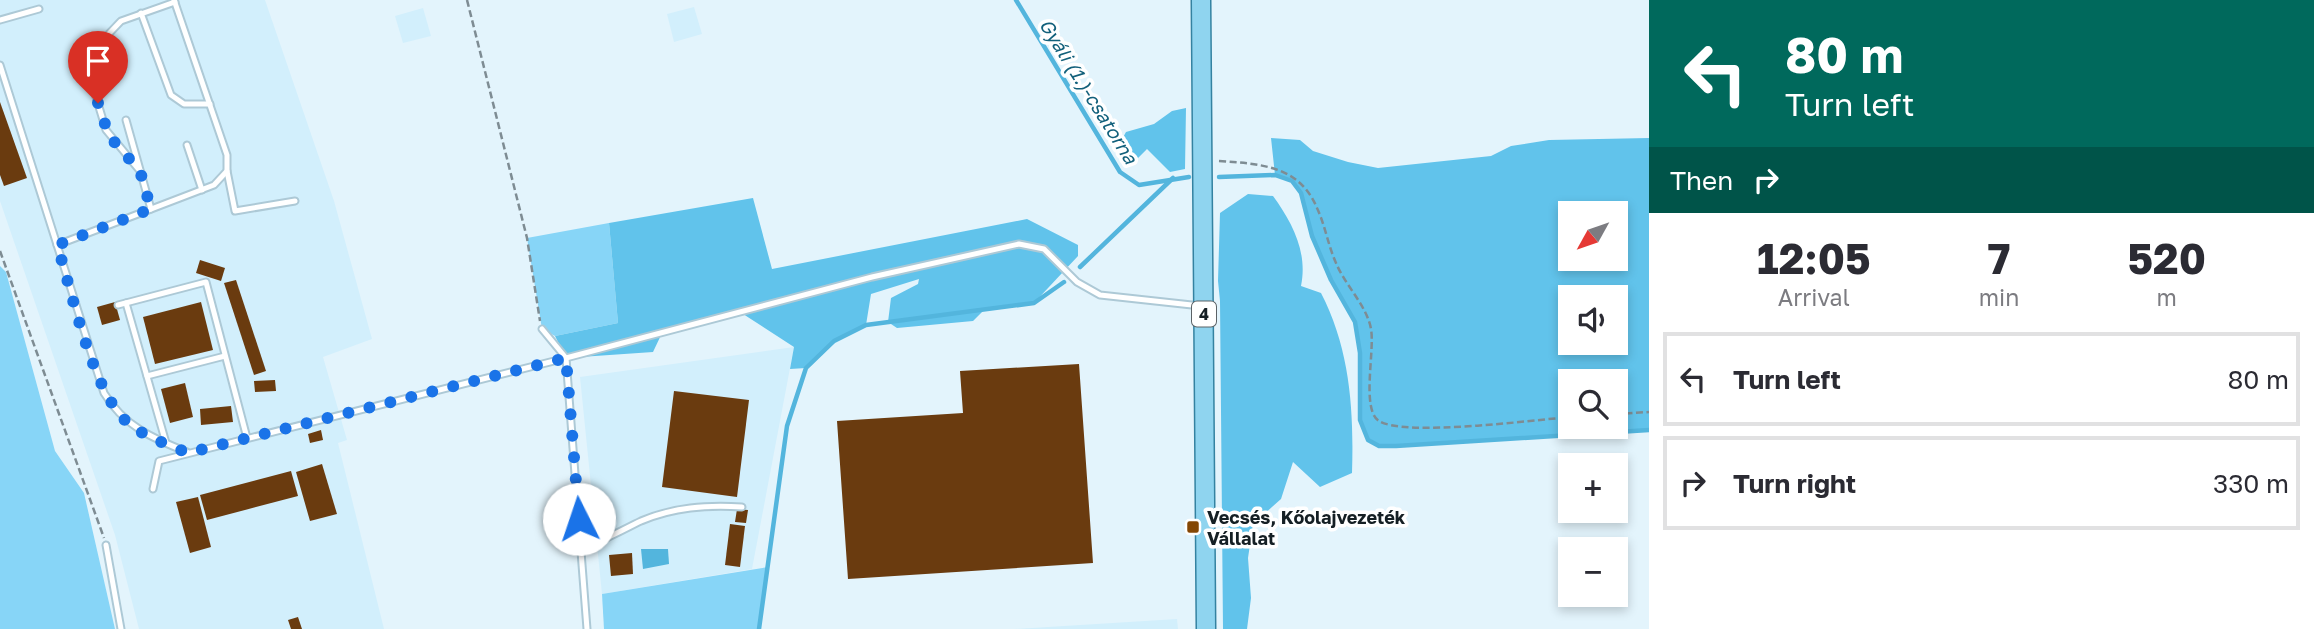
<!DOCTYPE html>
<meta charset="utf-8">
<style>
body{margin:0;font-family:"Golos Text",sans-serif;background:#f2f2f3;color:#2b2b33;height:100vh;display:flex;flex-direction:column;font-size:26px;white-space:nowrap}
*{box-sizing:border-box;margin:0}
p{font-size:23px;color:#7c7c81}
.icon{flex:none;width:38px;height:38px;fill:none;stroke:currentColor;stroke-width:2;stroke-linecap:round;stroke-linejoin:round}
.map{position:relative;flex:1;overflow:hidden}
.details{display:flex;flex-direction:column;background:#fff;width:665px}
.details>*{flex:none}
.hud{background:#00695c;color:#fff;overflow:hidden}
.needle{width:46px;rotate:230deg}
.fabs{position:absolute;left:1558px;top:201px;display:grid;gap:14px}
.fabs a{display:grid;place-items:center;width:70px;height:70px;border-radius:0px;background:#fff;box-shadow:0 4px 10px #0003;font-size:35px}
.pin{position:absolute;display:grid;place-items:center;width:60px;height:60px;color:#fff;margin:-72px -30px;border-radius:50% 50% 50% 0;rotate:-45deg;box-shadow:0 0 7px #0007}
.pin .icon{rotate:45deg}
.me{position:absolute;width:77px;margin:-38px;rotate:356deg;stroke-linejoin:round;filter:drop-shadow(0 0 5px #0008)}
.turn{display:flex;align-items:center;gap:24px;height:147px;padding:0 21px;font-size:32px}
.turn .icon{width:91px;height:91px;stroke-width:2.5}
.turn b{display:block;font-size:49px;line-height:60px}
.then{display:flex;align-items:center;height:66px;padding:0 21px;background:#0003;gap:14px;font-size:26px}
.eta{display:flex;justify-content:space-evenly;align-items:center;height:119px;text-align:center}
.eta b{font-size:42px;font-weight:700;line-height:49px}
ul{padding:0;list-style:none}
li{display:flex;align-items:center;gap:21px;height:94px;margin:0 14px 10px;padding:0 7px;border:4px solid #e1e1e2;border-radius:0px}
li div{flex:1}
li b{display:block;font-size:26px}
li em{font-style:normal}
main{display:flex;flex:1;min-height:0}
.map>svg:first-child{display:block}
</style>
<main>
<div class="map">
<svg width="1649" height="629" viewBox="0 0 1649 629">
<rect width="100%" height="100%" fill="#e3f4fc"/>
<g fill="#d2effc">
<path d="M0,0H265L334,201L372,339L323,357L347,440L338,443L384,629H139L115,535L0,201Z"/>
<path d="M694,7L702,34L674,42L667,14Z"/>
<path d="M423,8L431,36L403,43L395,16Z"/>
<path d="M794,347L752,569L602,594L580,377Z"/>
<path d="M1177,619L1178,629H1014Z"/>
</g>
<g fill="#87d5f7">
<path d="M609,223L618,323L555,336L542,329L527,238Z"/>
<path d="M0,266L6,272L55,451L84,493L115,629H0Z"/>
<path d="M768,567L759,629H604L602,594Z"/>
</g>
<g fill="#61c3eb" fill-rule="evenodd">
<path d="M1186,108L1185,169L1170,172L1147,149L1138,158L1120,143L1126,132L1154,124L1172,111Z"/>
<path d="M1271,138L1300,140L1313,151L1348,162L1378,168L1491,156L1511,146L1549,140L1649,138V430L1396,446H1379L1368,440L1360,420V353L1355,322L1331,280L1312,236L1301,193L1292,181L1275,175ZM1570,214H1615V259H1570ZM1570,298H1615V343H1570ZM1570,382H1615V427H1570Z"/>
<path d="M1248,194L1273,196C1292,222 1308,252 1301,286L1321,293C1350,349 1354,410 1352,473L1320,487L1293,462L1281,499L1253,524L1248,558L1251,598L1247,629H1223L1220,301L1218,281L1220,213Z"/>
<path d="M753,198L772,269L1027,219L1078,245V256L1034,303L985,309L973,321L897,328L888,322L891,298L918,284L919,279L871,294L866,325L834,341L806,368L790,369L794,347L740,312L662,333L653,352L566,358L555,336L618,323L609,223Z"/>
</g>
<path fill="#53b5dd" d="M641,549H668L669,564L643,569Z"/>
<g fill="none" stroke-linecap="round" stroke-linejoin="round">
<g stroke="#53b5dd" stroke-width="4.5">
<path d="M1016,0L1120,172L1139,185L1189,177"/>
<path d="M1219,177L1275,175L1292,181L1301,193L1312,236L1331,280L1355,322L1360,353V420L1368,440L1379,446H1396L1649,430"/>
<path d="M1080,267L1173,178"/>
<path d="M759,629L787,426L806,368L834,341L866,325L1034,303L1064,282"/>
</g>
</g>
<g fill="#6a3b0f">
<path d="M0,102L27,178L4,186L0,175Z"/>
<path d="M200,260L225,268L221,281L196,273Z"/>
<path d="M236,280L266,371L254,375L224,283Z"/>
<path d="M115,302L120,320L102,325L97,307Z"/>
<path d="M201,302L213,350L155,364L143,317Z"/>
<path d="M1079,364L1093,563L848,579L837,421L963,413L960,371Z"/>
<path d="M275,380L276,391L255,392L254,381Z"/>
<path d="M185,383L193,417L170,423L161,389Z"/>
<path d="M674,391L749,400L737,497L662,487Z"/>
<path d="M231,406L233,422L201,425L200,409Z"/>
<path d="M321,430L323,440L310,443L308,434Z"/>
<path d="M322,464L337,514L310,521L296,472Z"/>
<path d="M291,471L298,496L207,520L200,495Z"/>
<path d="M198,497L211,547L190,553L176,502Z"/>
<path d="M737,509L748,510L746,523L735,522Z"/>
<path d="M730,524L745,526L740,567L725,565Z"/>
<path d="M632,553L633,574L611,576L609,555Z"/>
<path d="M298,617L302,629H291L288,620Z"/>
</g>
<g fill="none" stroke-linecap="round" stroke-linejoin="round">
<g stroke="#adc9d6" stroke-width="9">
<g id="service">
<path d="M141,13L171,95L184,104H210"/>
<path d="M0,20L39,9"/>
<path d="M0,65L104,393C124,426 152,438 187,452"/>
<path d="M126,120L151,209"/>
<path d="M187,145L202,190"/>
<path d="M140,171L106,130L82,51L101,42L121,21L175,2"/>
<path d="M227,171L235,211L295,201"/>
<path d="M57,245L214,185L227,171V155L174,0"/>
<path d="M126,303L166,443"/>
<path d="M118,305L206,282L247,438"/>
<path d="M542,329L566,358L587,629"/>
<path d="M147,376L225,356"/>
<path d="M153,489L159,461L566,358L872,277L1019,244L1044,249L1077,282L1100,295L1201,306"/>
<path d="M106,545L121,629"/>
<path d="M581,546C603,542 620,531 641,521C674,507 706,505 742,507"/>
</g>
</g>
<g stroke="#3482a1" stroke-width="21">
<path id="primary" d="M1201,0L1206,629"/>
</g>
<g stroke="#7e8c93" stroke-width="2.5" stroke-dasharray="7 3.5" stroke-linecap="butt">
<path d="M467,0L527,238L540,321"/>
<path d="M1219,161C1260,164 1299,165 1317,208C1325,225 1328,245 1336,263C1345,285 1367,306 1371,329C1375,351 1361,410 1379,421C1405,437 1534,420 1570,417"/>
<path d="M0,251L104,538"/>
<path d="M1615,414L1649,412"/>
</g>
<use href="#service" stroke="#fff" stroke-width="5"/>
<use href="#primary" stroke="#8fd4ef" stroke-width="18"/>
</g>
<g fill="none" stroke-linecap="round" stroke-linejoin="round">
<path stroke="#1a73e8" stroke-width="12" stroke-dasharray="0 21.6" d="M98,103L109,136L140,171L151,209L57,245C72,291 92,390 126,421C144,437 167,444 188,453L566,358L579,519"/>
</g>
<rect fill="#844704" stroke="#fff" stroke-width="2.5" x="1186" y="520" width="14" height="14" rx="3.5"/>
<g text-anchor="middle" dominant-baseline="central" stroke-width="7" stroke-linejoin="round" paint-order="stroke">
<rect fill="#fff" stroke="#5b6266" stroke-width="2" x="1192" y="301.5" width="24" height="25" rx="5"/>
<g font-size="16" font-weight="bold" fill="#151f24">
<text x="1204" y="314">4</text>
</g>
<g font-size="18" font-weight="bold" fill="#151f24" stroke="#fff" text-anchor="start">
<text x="1207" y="517">Vecsés, Kőolajvezeték<tspan x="1207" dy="21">Vállalat</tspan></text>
</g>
<g font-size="19" font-style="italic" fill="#12607b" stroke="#fff">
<text transform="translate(1089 91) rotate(58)">Gyáli (1.)-csatorna</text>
</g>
</g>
</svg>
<div class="fabs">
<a><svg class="needle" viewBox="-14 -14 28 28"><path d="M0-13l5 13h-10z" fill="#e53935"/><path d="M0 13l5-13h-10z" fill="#7c7c81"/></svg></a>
<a><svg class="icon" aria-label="sound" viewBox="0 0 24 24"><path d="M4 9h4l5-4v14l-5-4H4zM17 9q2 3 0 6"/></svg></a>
<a><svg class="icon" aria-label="search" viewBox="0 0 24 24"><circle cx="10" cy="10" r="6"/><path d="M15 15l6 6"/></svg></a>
<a>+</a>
<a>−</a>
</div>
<div class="pin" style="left:98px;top:103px;background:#d93025"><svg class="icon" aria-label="arrive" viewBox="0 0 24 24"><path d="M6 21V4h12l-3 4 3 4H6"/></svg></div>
<svg class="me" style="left:579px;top:519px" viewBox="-20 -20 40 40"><circle r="19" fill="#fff"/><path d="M0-13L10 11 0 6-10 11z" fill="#1a73e8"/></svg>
</div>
<section class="details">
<div class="hud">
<div class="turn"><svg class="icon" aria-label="left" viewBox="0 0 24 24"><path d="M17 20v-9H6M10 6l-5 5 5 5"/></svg><div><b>80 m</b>Turn left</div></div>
<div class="then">Then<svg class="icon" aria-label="right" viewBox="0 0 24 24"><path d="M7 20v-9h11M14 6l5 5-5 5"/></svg></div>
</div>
<div class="eta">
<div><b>12:05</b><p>Arrival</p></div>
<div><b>7</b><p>min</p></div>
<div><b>520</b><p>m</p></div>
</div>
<ul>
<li><svg class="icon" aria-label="left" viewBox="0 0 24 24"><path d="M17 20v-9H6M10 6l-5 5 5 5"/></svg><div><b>Turn left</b></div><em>80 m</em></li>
<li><svg class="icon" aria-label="right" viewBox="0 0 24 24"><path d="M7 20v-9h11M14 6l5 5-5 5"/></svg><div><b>Turn right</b></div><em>330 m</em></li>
</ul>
</section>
</main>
